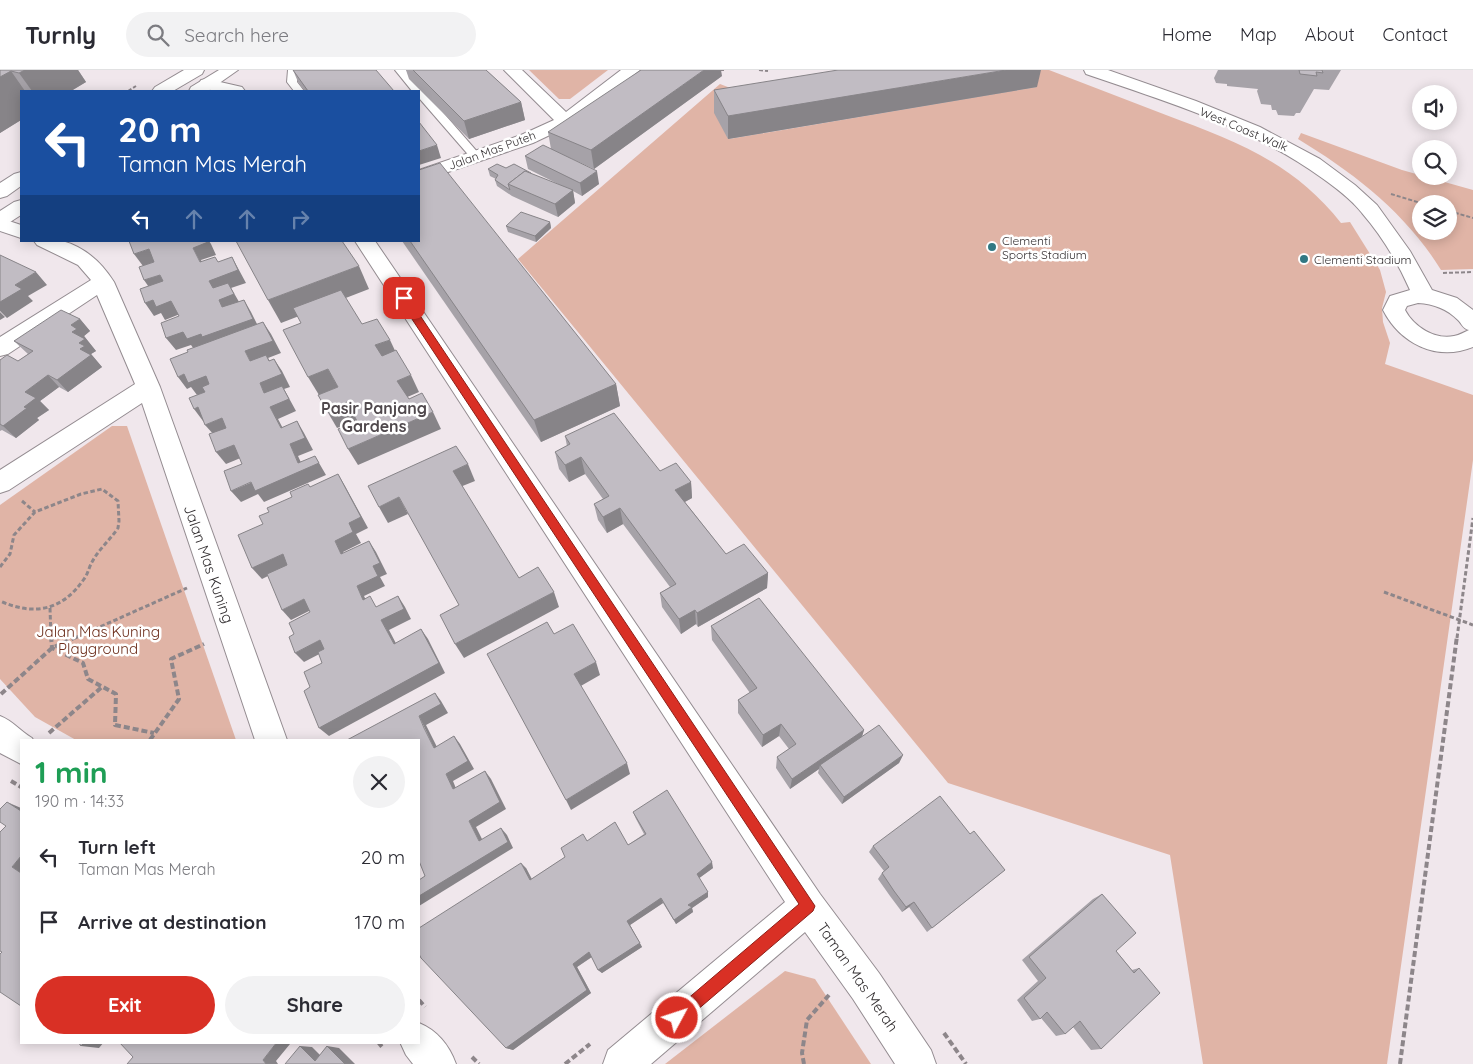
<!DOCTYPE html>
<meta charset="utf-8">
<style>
body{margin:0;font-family:Quicksand,sans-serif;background:#f2f2f3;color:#2b2b33;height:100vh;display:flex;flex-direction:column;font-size:19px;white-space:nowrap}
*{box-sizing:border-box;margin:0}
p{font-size:16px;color:#7c7c81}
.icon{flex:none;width:28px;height:28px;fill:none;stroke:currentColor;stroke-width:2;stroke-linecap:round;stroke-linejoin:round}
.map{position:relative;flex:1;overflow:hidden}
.side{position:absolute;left:20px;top:669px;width:400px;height:305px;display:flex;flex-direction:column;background:#fff;border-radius:0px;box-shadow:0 2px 12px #0003}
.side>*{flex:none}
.banner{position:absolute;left:20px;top:20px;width:400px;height:152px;border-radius:0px;box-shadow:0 2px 12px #0003;background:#1a4fa0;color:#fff;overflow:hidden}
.controls{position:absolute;left:1412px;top:15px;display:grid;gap:10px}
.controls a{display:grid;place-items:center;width:45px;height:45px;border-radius:50%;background:#fff;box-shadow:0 2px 12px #0003;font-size:25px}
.pin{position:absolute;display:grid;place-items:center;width:42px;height:42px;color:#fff;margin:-21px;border-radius:10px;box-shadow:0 2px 8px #0006}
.me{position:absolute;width:55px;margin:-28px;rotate:50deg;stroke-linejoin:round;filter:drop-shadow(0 0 4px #0008)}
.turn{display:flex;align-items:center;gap:18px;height:105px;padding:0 15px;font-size:22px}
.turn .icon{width:65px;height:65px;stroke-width:2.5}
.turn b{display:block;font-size:35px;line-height:42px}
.lanes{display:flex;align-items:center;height:48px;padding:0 15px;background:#0003;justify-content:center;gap:25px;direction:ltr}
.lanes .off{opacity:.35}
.round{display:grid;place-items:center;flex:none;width:52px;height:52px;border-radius:26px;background:#f2f2f3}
.headline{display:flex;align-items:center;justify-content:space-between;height:85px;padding:0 15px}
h1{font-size:30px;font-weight:700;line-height:38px;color:#1e9e55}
.button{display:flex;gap:10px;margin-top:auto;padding:10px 15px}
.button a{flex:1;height:58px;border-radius:30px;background:#d93025;color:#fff;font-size:20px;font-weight:700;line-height:58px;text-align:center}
.button a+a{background:#f2f2f3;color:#2b2b33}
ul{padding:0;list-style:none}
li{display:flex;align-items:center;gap:15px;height:65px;padding:0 15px}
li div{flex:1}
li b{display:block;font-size:19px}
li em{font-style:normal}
header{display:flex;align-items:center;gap:30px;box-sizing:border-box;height:70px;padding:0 25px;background:#fff;border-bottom:1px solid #e1e1e2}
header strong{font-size:24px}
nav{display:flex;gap:28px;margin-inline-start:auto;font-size:18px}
.search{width:350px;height:45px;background:#f2f2f3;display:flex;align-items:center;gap:12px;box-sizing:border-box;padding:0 18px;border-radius:28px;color:#7c7c81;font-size:19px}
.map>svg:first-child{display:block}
</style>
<header>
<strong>Turnly</strong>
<div class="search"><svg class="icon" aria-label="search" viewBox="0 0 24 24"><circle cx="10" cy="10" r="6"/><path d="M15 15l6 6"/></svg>Search here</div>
<nav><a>Home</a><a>Map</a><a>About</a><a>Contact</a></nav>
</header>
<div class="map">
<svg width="1473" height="994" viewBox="0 0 1473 994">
<rect width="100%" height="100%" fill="#f0e7ec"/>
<g fill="#e0b4a6" fill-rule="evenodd">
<path d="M529,0H608L570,29H559Z"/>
<path d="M846,0L729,69L1036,17L1020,0H1049C1088,15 1127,30 1166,45C1236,71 1294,93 1341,153L1350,152L1380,200L1386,222L1382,238L1383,252L1390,273L1385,294L1473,325V390L1387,994H1203L1170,785L948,713L518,189L720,14L746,24Z"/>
<path d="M1301,63L1402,100L1473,120V199L1441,200C1406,143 1354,103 1298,69ZM1421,134H1449V161H1421Z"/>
<path d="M112,356H127L236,670H76L35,647L0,609V435Z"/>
<path d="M785,901L815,909L871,994H665Z"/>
</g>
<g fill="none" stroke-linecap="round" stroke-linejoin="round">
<g stroke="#948c91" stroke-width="2">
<g id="service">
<path d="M288,0H298L297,12L304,21H294L287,12Z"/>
<path d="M395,0H406L480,85L482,87L480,89H472L419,28V21H412Z"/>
</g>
</g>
<g stroke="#948c91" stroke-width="2">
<g id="minor">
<path d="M504,0H522L566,42L621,0H640L571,55L533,73L419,112V100L521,65L554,50Z"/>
<path d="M1084,0H1108L1196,31L1260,57L1320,89L1355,115L1377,135L1410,181L1432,220L1457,228L1473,240V277C1436,292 1400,273 1383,240L1390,226L1410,220C1398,193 1382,166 1362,143C1351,129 1336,118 1322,108C1252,57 1167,32 1086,4ZM1418,233C1434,234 1447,239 1458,250C1462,254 1463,259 1469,260C1464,262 1460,265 1454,266C1435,270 1414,257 1405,240L1407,236Z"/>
<path d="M207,9L242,17L245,21H216L201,18L199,14L201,10Z"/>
<path d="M0,148L21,155V168L0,161Z"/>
<path d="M34,171C43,171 54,169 62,171C85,177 102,193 114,212L160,317L287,670H255L142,333L9,420L0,423V400L135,314L97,225L8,284L0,286V267L91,210L78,195L37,175Z"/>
<path d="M355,171H375L820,824L879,903L931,980L936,994H895L853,929L805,862L651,994H603L608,980L785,832Z"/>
<path d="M0,646C13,651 20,661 32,668L33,670H21V694L0,683Z"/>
<path d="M419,953C438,961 449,975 456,994H413L406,985L400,972H419Z"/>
</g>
</g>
<g stroke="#948c91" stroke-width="2">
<g id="secondary">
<path d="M184,0H204L202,4L173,21H152L155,17Z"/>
<path d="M219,0H238L208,21H189L191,17Z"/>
<path d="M21,102V116L7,126L0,128V113L14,104Z"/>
<path d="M21,130V145L7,154L0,156V141L14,132Z"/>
</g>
</g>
<g stroke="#8d868a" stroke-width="2" stroke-dasharray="4 2" stroke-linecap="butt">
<path d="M720,0H724"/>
<path d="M759,0L768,1"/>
<path d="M128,21L136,16"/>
<path d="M1391,124L1424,134"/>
<path d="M1449,141L1473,148"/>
<path d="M1443,203L1473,202"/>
</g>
<g stroke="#8d868a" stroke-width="3" stroke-dasharray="4.5 2.5" stroke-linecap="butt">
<path d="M22,431L35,442"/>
<path d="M0,497L10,484L14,465L35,442L81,424L102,419L118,431L119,451L118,458C110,470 99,479 92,492C89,497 88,504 84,509C62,541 34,546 0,531"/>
<path d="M50,538L51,568"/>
<path d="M75,568L187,518"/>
<path d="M1457,568L1473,448"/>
</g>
<g stroke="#8d868a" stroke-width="4" stroke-dasharray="6 3" stroke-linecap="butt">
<path d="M51,566L52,578L83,593L88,609L116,624L115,655L154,663"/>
<path d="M1,624L52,578L78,566"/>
<path d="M49,663L103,616"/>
<path d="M150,670L179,629L171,589L204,574"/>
<path d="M11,711L21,717"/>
<path d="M419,930L425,937"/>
<path d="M944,963L966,994"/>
<path d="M378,972L383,978"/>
<path d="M472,987L479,994"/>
<path d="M565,994L590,974"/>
<path d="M804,994L802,983L807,950L829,925"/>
<path d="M1400,994L1457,566"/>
</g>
<use href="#service" fill="#fff" fill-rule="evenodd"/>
<use href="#minor" fill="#fff" fill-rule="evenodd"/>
<use href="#secondary" fill="#fff" fill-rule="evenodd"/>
<path stroke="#8d868a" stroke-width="3" stroke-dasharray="4.5 2.5" stroke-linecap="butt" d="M1384,522L1473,555"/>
</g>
<g fill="#a6a2a8">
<path d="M0,0H78L86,12L71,21H21V50L0,63Z"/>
<path d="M293,0L394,21H305L298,12Z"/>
<path d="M406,0H486L521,32L525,50L469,69L409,9Z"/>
<path d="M1218,0H1341L1329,20L1314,19L1300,43H1296L1294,46L1278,45L1276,40H1272L1271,35L1261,34L1257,21L1258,19L1227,16V14L1216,13L1214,8Z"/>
<path d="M722,6L594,99L570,88L599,114L582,126L573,121L575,133L558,147L512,126L497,116L495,110L496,109L490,106L488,99L506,98L531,103L532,104L564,117L528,99L525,86L551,79L548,62Z"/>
<path d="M1037,17L728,69L714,43V20Z"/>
<path d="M550,152L551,158L536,172L508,162L506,156Z"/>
<path d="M402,171H419L616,314L620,336L541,372Z"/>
<path d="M80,249L90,261L84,266L96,281L91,284L102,297L68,322L59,317L40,331L49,340L37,348L39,350L16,368L2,360L0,361V290L18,291L28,284L14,271Z"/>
<path d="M565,366L691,412L692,428L685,432L726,484L768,503L767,518L698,557L696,554L681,564L662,537L660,523L670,517L623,454L607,463L598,450L594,434L603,429L585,404L569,412L559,399L555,382L567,376Z"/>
<path d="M711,556L864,660L862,667L903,685L899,693L842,734L818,703L819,699L790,719L776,698L777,687L789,679L779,666L762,677L738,643V630L750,623L712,570Z"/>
<path d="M633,742L713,798L699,808L708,827L692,838L693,842L676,854L663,833L630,855L642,877L602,903L598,900L592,887L577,897L591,923L513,980L506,978L526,798L532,809L565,787L587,771L628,775L644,764L636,749Z"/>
<path d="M970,764L1005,800L927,862L909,837L902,842L890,826L878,809L882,803L884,801L869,782L873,776Z"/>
<path d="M1102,824L1116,881L1132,900L1139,898L1101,979L1091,980L1073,957L1065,964L1056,966L1041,948L1040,949L1032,951L1017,930L1038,911L1022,890L1093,829Z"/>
</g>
<g fill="#878488">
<path d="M24,0H78L86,12L71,21H32L19,3Z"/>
<path d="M704,0H721L722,6L594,99L591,80Z"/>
<path d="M1006,0H1041L1037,17L728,69V46Z"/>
<path d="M11,1L25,21H21V50L0,63V7Z"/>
<path d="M521,32L525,50L469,69L464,51Z"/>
<path d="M437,75L441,88L419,95V81Z"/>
<path d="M597,101L599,114L582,126L580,113Z"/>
<path d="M573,120L575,133L558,147L555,134Z"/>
<path d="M550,152L551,158L536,172L535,166Z"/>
<path d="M208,171H209L211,174L216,185L201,190L208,205L200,192L193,178Z"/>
<path d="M149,179L157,191L143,196L134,184Z"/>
<path d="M232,187L246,213L231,218L242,237H222L209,211Z"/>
<path d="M359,196L369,219L281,253L268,230Z"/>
<path d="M36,202L47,215L28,226L33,231L7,248L0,241V232L15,215Z"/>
<path d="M160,205L169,217L153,223L144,210Z"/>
<path d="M153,230L171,231L180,244L165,250L161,243L154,246L145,233Z"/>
<path d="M244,230L251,242L261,262L196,282L191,275L176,280L166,268Z"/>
<path d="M0,242L5,247L0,250Z"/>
<path d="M80,249L90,261L84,266L96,281L91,284L102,297L68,322L57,310L80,279L79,273L72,262L71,255Z"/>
<path d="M263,252L271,264L281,283L268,288L274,298L250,291L245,281Z"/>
<path d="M390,270L398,287L384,293L375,275Z"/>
<path d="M274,289L282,301L290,317L284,319L296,341L278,349L289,370L281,358L270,337L264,323L260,313Z"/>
<path d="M328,299L338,317L319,325L308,307Z"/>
<path d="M184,304L206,306L215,319L197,325L191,317L187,319L178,307Z"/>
<path d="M48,305L59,317L40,331L49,340L37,348L39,350L16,368L3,356L24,337L25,322Z"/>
<path d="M411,305L419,322L405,328L397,311Z"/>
<path d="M616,314L620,336L541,372L534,350Z"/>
<path d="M347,332L357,350L337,358L327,341Z"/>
<path d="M198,337L207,349L203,351L194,339Z"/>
<path d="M433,342L441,359L358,395L348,379Z"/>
<path d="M222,348L231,359L215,366L205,355Z"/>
<path d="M297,351L304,363L313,380L298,386L304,399L315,386L326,405L264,432L258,424L241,432L231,421L298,393L290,374Z"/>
<path d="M234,375L243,387L226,394L216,382Z"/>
<path d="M581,387L585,404L569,412L565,395Z"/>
<path d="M468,394L475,411L460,417L453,401Z"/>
<path d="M338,404L345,416L368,458L356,464L361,473L343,482L349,495L341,484L335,471L349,453Z"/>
<path d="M691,412L692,428L677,436L675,420Z"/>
<path d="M399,427L408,444L388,453L379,437Z"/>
<path d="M620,438L623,454L607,463L603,447Z"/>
<path d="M369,471L376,482L387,504L380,507L385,516L364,526L371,540L363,530L357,516L373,496Z"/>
<path d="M283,484L292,494L262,509L252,498Z"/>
<path d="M768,503L767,518L698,557L697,543Z"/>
<path d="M554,522L559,537L464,588L455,574Z"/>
<path d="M398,526L405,537L411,549L389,560L401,583L394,574L381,550Z"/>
<path d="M304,529L313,539L291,550L282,540Z"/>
<path d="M695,540L696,554L681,564L679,549Z"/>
<path d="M421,559L428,569L445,603L329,666L319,658Z"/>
<path d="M320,570L329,579L304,592L295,583Z"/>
<path d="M596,592L600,605L579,617L574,604Z"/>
<path d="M435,623L441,631L448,643L426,655L441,685L434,678L419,646Z"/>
<path d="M781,654L779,666L762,677L763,665Z"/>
<path d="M864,660L860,672L820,695L819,699L790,719L792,709Z"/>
<path d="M454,666L460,674L474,699L453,711L459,726L453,719L446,704Z"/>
<path d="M903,685L899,693L842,734L844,727Z"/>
<path d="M627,693L630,704L571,740L566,730Z"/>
<path d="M485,701L491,709L506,739L476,757L486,777L479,771L469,751Z"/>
<path d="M7,732L21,738V741Z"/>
<path d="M501,758L507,765L513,778L419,836V826Z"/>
<path d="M21,786V803L12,797Z"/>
<path d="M712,792L713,798L698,809L697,804Z"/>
<path d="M521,793L526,798L535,816L530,810Z"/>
<path d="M708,822V827L692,838L693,842L676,854L674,850L688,835Z"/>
<path d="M661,828L663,833L630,855L642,877L602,903L598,900L627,851Z"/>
<path d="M914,832L909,837L902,842L906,837Z"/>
<path d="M589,882L593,886L577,897L591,923L513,980L506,978L573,894Z"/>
<path d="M85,972H104L99,978L81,976Z"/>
<path d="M277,972H288L290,974L276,991L278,994H266L263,990Z"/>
<path d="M300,976L312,977L327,992L315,991Z"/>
<path d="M327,976L339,978L355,994H345Z"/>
</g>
<g fill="#c1bcc3" stroke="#878488">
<path d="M0,0H25L19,3L11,1L0,7Z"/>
<path d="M293,0H376L394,21H308Z"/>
<path d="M413,0H486L521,32L464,51Z"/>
<path d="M641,0H704L591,80L548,62Z"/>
<path d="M838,0H1006L728,46L714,20Z"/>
<path d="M1299,0H1322L1323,3L1316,2L1317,6L1300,4Z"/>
<path d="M419,52L437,75L419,81Z"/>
<path d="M543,75L597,101L580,113L525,86Z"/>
<path d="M440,93L616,314L534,350L410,171H419V100Z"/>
<path d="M497,94L506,98L514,94L531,103V104L525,101L508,114L510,120L495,110L498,105L488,99Z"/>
<path d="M525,101L573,120L555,134L508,114Z"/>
<path d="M521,142L550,152L535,166L506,156Z"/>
<path d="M129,171H208V172L193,178L200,192L215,187L218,192L232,187L238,200L209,211L213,218L228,213L234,224L219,230L222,237L244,230L253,249L202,267L201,264L187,269L183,262L166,268L161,253L179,246L171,231L156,237L153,230L145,233L140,219L163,211L160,205L144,210L139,197L154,192L149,179L134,184Z"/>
<path d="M236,171H342L359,196L268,230Z"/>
<path d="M0,185L36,202L15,215L22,219L0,232Z"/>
<path d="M341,220L362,254L377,249L390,270L375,275L382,286L396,280L411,305L397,311L409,329L422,323L433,342L348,379L338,359L357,351L347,332L327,341L318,325L338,317L328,299L308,307L283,260L301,253L293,238Z"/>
<path d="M61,240L80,249L71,255L77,259L72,262L85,269L79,273L85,276L80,279L91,285L57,310L48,305L25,322L36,328L24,337L27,338L3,356L0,354V290L7,285L18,291L33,281L14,271Z"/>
<path d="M263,252L273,271L245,281L250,291L266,285L269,291L274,289L282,304L260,313L264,323L282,316L289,329L270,337L281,358L297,351L305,368L290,374L298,393L315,386L319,393L255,421L251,412L231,421L224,401L242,394L234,375L216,382L209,364L226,358L222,348L205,355L198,337L194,339L189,328L205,322L202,317L209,314L206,306L188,313L184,304L178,307L170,289L188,282L187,280Z"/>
<path d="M614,343L660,401L676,393L691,412L675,420L726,484L744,474L768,503L697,543L695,540L679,549L660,523L676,514L620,438L603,447L594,434L609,426L581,387L565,395L555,382L570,374L565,366Z"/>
<path d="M456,376L468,394L453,401L519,508L538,497L554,522L455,574L440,545L459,535L399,427L379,437L368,416Z"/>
<path d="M338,404L361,447L349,453L353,462L335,471L341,484L369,471L380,493L373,496L378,506L357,516L363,530L370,526L376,537L398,526L404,539L381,550L394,574L421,559L439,593L319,658L304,621L310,617L304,602L322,593L318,582L324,579L320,570L295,583L289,567L294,564L289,553L310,542L304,529L282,540L267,504L287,495L283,484L252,498L238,465L263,454L259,446L269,442L267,438L292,427L290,422L308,414L310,417Z"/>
<path d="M759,528L864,660L792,709L777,687L796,674L781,654L763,665L738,630L757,618L711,556Z"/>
<path d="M547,552L554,564L573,554L596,592L574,604L627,693L566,730L487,584Z"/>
<path d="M435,623L441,634L419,646L424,658L434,678L454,666L468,691L446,704L453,719L485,701L500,732L469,751L479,771L501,758L508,772L419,826V810L425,806L419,791V670H347Z"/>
<path d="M879,655L903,685L844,727L820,695Z"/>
<path d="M667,720L712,792L697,804L708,822L688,835L692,837L674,850L661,828L627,851L640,873L598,900L589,882L573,894L587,920L506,978L421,888L419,884V858L521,793L530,810L565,787L561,778L583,764L587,771L615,752L628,775L646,764L633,742Z"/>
<path d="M940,726L970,764L974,761L1005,800L932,858L914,832L906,837L894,821L882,803L889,797L873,776Z"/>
<path d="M7,732L21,741V763L20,764H21V786L12,797L21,803V936L0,922V884L2,882L0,881V762L6,756L0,752V739Z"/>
<path d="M1102,824L1136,863L1116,881L1134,903L1139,898L1160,923L1101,979L1080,951L1065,964L1047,942L1040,949L1024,928L1046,908L1029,887Z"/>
<path d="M78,972H85L81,976Z"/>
<path d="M119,972H277L263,990L266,994H127L133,987Z"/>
<path d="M300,976L315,991L327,976L345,994H285Z"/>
</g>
<path fill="#d93025" stroke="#8d1f18" d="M400,226H407L815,836L813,841L682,953L677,955L672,953L669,948L672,942L799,834L400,231Z"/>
<g fill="#317883" stroke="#fff" stroke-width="2">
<circle cx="992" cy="177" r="5"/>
<circle cx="1304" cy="189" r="5"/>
</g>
<g text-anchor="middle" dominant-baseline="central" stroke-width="5" stroke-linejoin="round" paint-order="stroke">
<g font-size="12" fill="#332f31" stroke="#fff">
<text transform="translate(1244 59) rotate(23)">West Coast Walk</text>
<text transform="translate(492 80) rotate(-20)">Jalan Mas Puteh</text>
</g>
<g font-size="12" fill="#332f31" stroke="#fff" text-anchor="start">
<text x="1002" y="170">Clementi<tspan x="1002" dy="14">Sports Stadium</tspan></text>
<text x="1314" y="189">Clementi Stadium</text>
</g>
<g font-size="15" fill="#332f31" stroke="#fff">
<text transform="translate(209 494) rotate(71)">Jalan Mas Kuning</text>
<text transform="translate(858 907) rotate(55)">Taman Mas Merah</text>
</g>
<g font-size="15" fill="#6c2d1a" stroke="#fff">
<text x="98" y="561">Jalan Mas Kuning<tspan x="98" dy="17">Playground</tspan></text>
</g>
<g font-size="16" font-weight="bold" fill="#50494d" stroke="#fff">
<text x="374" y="338">Pasir Panjang<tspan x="374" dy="18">Gardens</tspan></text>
</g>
</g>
</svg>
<div class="controls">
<a><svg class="icon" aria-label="sound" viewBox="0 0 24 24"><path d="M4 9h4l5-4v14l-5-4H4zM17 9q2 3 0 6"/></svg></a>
<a><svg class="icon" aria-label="search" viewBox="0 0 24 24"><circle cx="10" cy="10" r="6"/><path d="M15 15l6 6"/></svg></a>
<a><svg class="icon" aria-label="layers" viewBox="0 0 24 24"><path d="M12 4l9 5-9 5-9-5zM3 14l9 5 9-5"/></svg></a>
</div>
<div class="pin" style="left:404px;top:228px;background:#d93025"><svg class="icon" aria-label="arrive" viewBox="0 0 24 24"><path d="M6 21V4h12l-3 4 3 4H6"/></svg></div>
<svg class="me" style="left:677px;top:948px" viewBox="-20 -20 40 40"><circle r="17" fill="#d93025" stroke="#fff" stroke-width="3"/><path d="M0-11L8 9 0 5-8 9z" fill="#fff"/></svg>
<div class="banner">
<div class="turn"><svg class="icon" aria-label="left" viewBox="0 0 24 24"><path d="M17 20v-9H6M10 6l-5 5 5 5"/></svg><div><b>20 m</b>Taman Mas Merah</div></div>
<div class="lanes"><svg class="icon" aria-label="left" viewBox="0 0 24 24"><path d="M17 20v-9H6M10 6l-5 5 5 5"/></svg><svg class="icon off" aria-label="ahead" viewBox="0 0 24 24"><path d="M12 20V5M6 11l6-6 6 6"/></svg><svg class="icon off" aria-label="ahead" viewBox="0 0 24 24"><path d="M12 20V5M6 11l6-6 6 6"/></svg><svg class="icon off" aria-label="right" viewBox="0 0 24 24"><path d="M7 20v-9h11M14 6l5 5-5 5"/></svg></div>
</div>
<section class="side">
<div class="headline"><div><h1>1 min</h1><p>190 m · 14:33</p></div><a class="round"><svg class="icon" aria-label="close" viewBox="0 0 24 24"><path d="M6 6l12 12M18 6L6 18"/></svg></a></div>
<ul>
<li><svg class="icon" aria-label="left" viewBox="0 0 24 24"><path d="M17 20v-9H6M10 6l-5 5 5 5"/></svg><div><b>Turn left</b><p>Taman Mas Merah</p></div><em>20 m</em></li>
<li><svg class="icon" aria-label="arrive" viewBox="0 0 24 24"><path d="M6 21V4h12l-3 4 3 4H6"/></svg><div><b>Arrive at destination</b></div><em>170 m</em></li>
</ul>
<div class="button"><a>Exit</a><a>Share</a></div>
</section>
</div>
